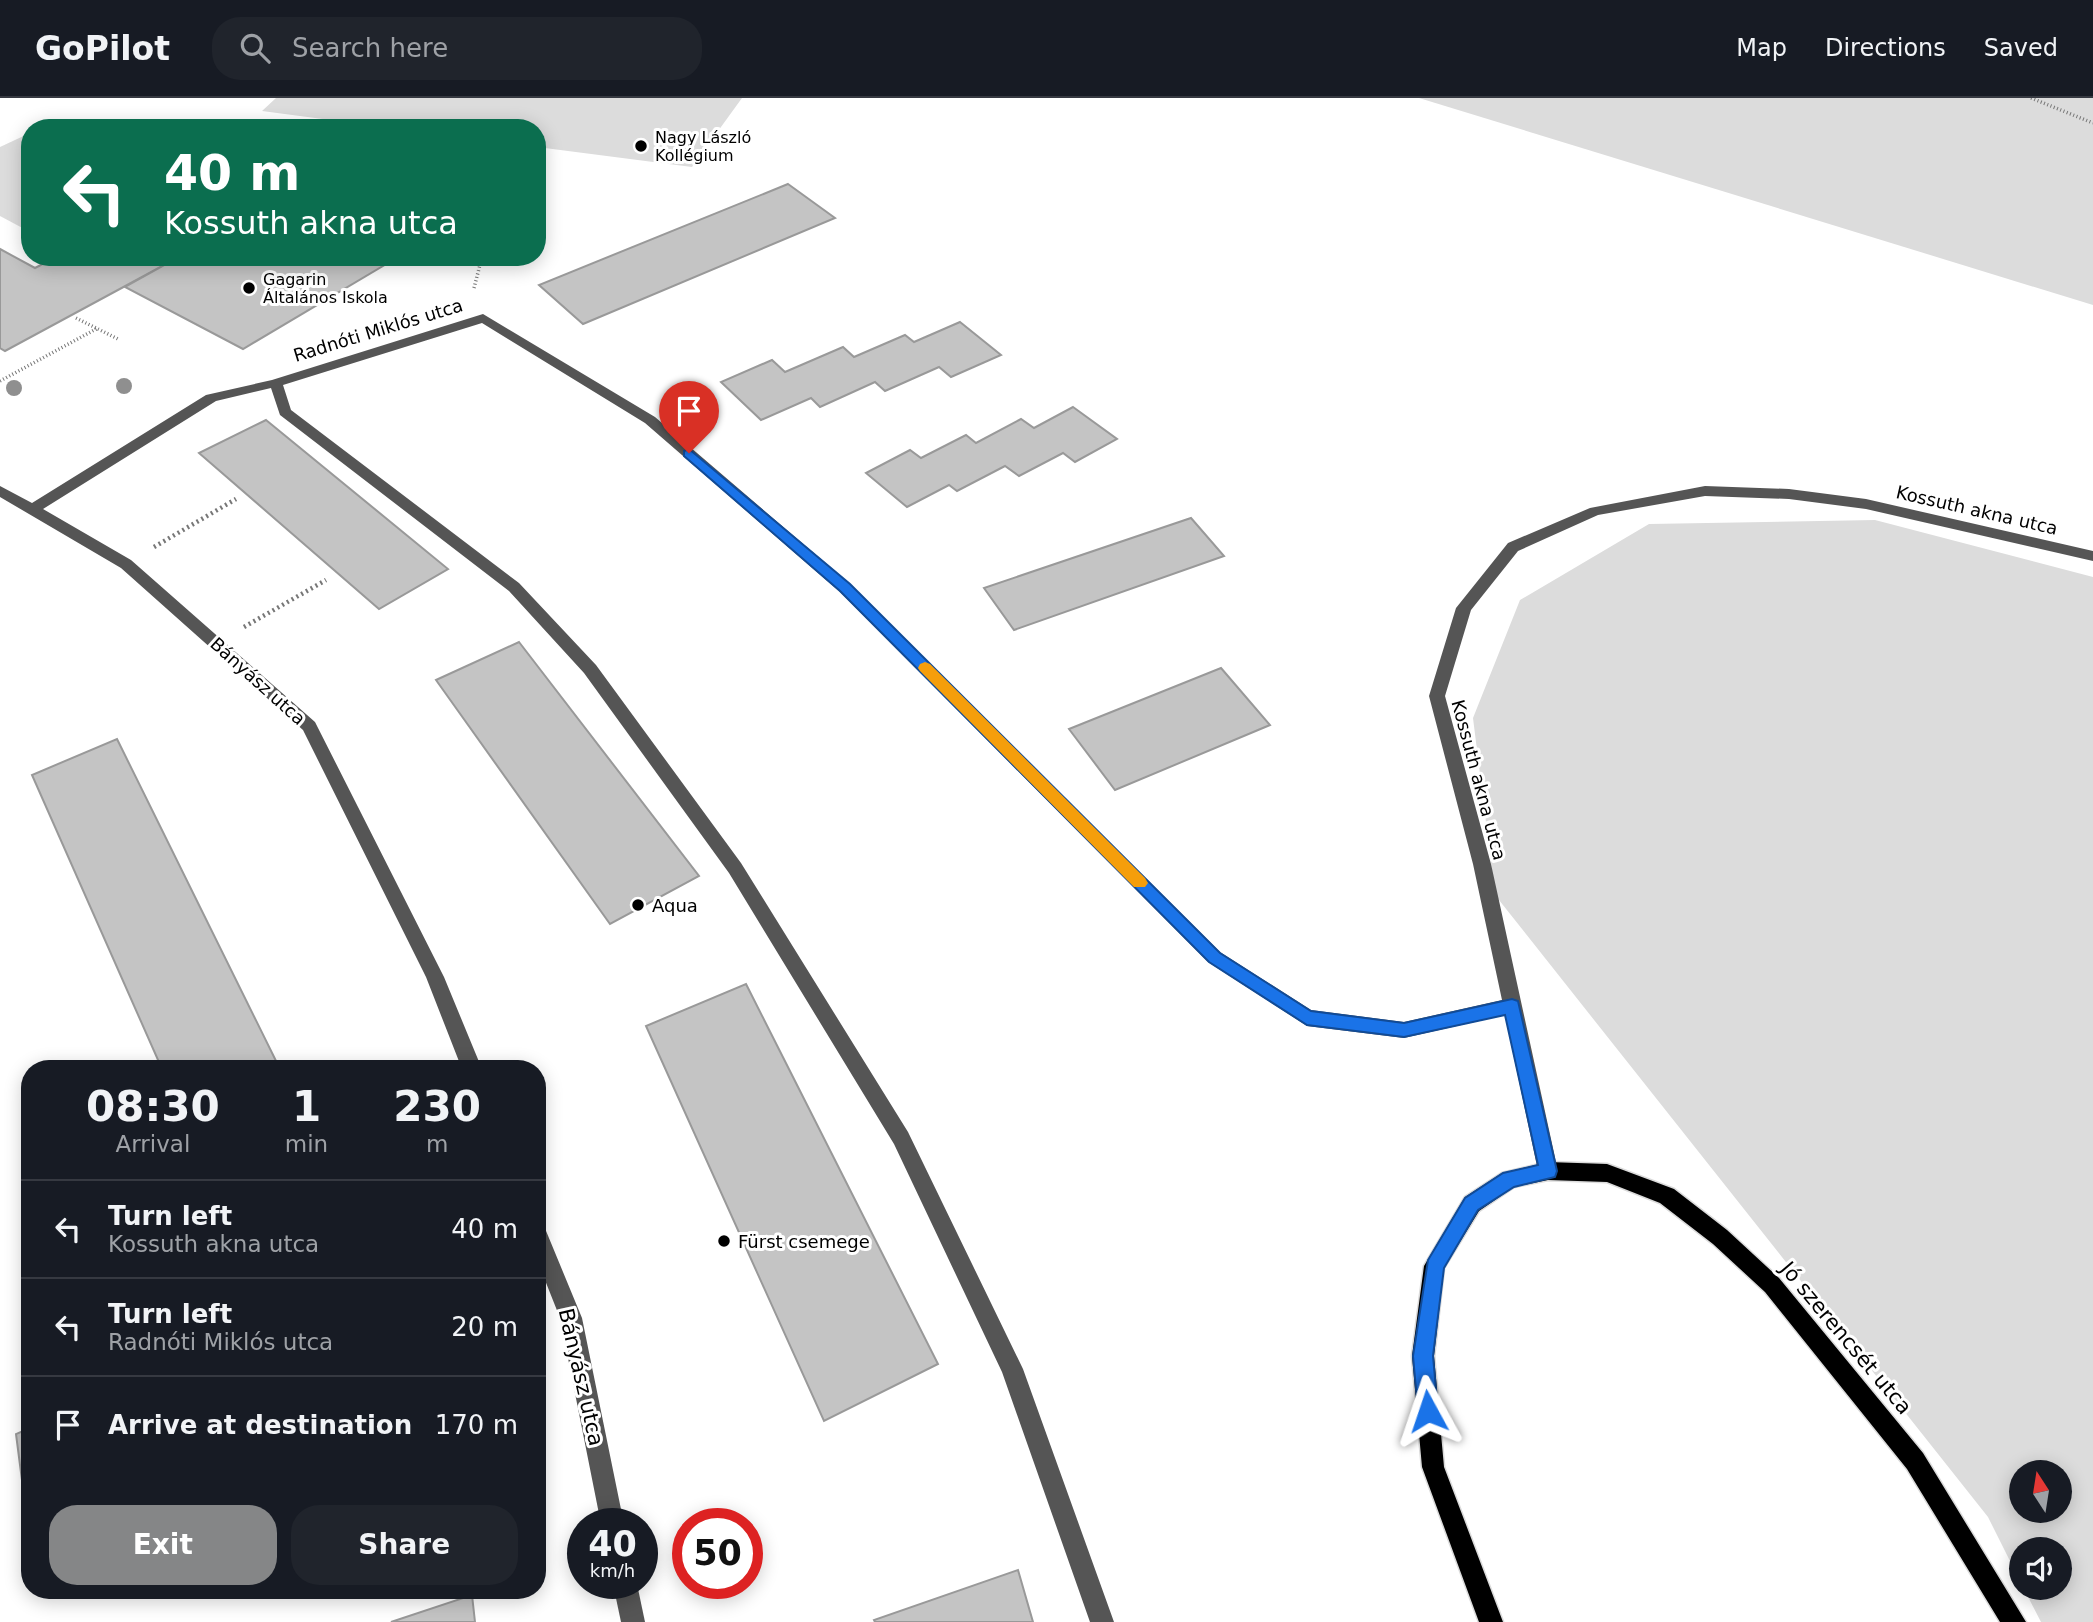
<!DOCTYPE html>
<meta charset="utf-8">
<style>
body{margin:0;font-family:"DejaVu Sans",sans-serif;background:#20242c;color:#f1f3f6;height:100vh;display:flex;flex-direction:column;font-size:26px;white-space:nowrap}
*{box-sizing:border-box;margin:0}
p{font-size:23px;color:#9ea1a6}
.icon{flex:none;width:38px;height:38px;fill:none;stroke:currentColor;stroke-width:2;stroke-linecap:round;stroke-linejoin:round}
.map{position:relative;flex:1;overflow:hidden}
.drawer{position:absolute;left:21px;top:962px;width:525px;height:539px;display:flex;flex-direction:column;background:#171b24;border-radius:28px;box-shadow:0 4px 18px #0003}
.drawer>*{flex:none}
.hud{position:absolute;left:21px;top:21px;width:525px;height:147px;border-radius:28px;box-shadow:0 4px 18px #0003;background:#0b6e4f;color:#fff;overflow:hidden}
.needle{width:46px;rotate:348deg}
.fabs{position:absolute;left:2009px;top:1362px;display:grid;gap:14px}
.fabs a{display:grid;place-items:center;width:63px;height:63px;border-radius:50%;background:#171b24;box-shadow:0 4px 18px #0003;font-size:35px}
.speed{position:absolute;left:567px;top:1410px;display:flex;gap:14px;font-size:35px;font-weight:700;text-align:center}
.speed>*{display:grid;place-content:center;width:91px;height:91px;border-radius:50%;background:#171b24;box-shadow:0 4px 18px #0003;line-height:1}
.speed small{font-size:18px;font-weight:400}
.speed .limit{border:10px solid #d22;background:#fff;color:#111}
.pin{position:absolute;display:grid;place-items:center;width:60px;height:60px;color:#fff;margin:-72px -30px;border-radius:50% 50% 50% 0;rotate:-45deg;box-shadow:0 0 7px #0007}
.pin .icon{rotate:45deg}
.me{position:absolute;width:77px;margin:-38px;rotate:355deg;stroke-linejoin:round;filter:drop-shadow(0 0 5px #0008)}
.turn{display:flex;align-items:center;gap:24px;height:147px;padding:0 28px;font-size:32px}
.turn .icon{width:91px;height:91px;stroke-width:2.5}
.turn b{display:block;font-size:49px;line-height:60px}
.eta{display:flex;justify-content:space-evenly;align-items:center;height:119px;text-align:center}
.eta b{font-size:42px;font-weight:600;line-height:49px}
.action{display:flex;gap:14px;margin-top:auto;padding:14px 28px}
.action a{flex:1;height:80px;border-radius:28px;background:#858687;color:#fff;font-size:28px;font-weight:600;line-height:80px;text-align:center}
.action a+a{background:#20242c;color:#f1f3f6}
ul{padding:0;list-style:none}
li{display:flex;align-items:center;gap:21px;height:98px;padding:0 28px;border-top:2px solid #363941}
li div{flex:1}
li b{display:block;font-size:26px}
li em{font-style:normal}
header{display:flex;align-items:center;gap:42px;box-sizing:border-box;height:98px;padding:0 35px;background:#171b24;border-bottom:2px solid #363941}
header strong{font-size:33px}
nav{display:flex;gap:38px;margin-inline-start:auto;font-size:24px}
.search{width:490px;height:63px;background:#20242c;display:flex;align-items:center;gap:18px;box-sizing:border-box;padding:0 24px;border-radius:28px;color:#9ea1a6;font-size:26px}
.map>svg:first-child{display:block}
</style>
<header>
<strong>GoPilot</strong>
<div class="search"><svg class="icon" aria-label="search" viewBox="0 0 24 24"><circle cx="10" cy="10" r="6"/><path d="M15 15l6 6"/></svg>Search here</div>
<nav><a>Map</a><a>Directions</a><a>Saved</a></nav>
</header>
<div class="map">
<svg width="2093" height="1524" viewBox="0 0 2093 1524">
<rect width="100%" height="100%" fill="#fff"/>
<g fill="#dcdcdc" fill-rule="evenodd">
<path d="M276,0H742L692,69L537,49V30H391L262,13Z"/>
<path d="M1419,0H2093V207Z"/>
<path d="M30,35V134L0,118V49Z"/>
<path d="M1875,422L2093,479V1524H2041L2023,1489H2060V1451H2021V1485L1988,1419L1495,797L1473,620L1520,502L1649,426ZM2021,1374H2060V1412H2021Z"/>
</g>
<g fill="#c4c4c4" stroke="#999" stroke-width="2">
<path d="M788,86L835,120L583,226L539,187Z"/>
<path d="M0,151L35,170L56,159H179L5,253L0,250Z"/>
<path d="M179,159H398L243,251L125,189Z"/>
<path d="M960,224L1001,257L951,279L939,269L885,293L875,284L820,309L811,300L761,322L721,284L772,262L785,274L843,249L854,259L905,237L914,244Z"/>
<path d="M1073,309L1117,341L1075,364L1063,355L1019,378L1005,368L957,393L949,387L907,409L866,375L910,352L921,360L966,337L976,345L1021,321L1034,330Z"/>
<path d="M266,322L448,471L379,511L199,355Z"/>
<path d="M1191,420L1224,458L1014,532L984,490Z"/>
<path d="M519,544L699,778L610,826L436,582Z"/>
<path d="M1221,570L1270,627L1115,692L1069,631Z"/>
<path d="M117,641L280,971H162L32,677Z"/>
<path d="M746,886L938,1266L824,1323L646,928Z"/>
<path d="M30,1330V1444L16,1336Z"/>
<path d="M1018,1472L1033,1524H875L874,1522Z"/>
<path d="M472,1497L475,1524H391Z"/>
</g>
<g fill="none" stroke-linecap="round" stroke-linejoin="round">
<g stroke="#dbdbdb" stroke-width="3">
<path id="major" d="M1548,1064L1607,1066L1674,1091L1727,1132L1779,1180L1923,1355L2026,1524H2000L1907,1371L1765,1194L1713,1146L1660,1105L1607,1084L1548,1082L1514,1089L1479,1113L1444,1170L1434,1258L1444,1369L1503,1524H1479L1422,1369L1412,1258L1424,1168L1465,1099L1502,1075Z"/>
</g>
<g stroke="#777" stroke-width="3.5" stroke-dasharray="1 2.5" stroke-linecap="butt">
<path d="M2031,0L2093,25"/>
<path d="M474,190L482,159"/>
<path d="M76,220L118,241"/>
<path d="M0,283L98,230"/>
</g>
<g stroke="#777" stroke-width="4.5" stroke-dasharray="2 3.5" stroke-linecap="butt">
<path d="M154,449L236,401"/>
<path d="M244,529L326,482"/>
</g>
<g fill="#555" fill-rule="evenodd">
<path d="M483,216L655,319L850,486L1220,854L1311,912L1404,924L1502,902L1473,766L1429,598L1456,510L1508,445L1590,410L1705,388L1789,391L1866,401L2093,453V463L1866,411L1789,401L1705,398L1598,417L1518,453L1471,512L1445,598L1491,766L1558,1073L1555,1079L1548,1082L1541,1079L1538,1073L1505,917L1404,940L1307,928L1208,864L840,494L645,325L482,225L283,287L291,312L519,485L596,567L741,765L908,1034L1023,1271L1114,1524H1090L1002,1274L894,1046L729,775L584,575L509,493L280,317L271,290L216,303L43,411L131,462L315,624L444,879L482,971H462L426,879L303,632L121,470L0,399V388L32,405L206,297L272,282Z"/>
<path d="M537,1125L544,1128L582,1220L624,1426H601L560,1220L537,1162Z"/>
<path d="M613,1486H637L645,1524H621Z"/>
</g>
<use href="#major" fill="#000" fill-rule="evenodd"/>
</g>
<g fill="#8f8f8f">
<circle cx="124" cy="288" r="8"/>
<circle cx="14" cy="290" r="8"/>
</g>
<path fill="#1a73e8" stroke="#114b97" stroke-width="2" d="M689,351L850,486L1220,855L1311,913L1404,925L1512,901L1518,903L1557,1073L1555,1079L1514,1089L1478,1112L1444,1170L1433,1258L1438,1313L1435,1320L1428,1323L1421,1320L1418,1313L1413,1258L1428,1162L1465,1100L1503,1075L1538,1067L1505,917L1404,939L1307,927L1209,864L840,493L684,358V353Z"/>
<path fill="#f59e0b" d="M925,564L930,566L1145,780L1148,785L1145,789H1134L920,573L918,570L920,566Z"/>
<g fill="#000" stroke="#fff" stroke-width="2.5">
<circle cx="641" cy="48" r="7"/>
<circle cx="249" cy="190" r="7"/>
<circle cx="638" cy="807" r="7"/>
<circle cx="724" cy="1143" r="7"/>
</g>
<g text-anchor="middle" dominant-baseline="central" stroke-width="6" stroke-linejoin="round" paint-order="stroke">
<g font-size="16" fill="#000" stroke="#fff" text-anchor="start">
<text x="655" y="39">Nagy László<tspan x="655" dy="18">Kollégium</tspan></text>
<text x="263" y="181">Gagarin<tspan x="263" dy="18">Általános Iskola</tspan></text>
</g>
<g font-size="18" fill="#000" stroke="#fff">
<text transform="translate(378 232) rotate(-17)">Radnóti Miklós utca</text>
<text transform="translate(1977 412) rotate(13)">Kossuth akna utca</text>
<text transform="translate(258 583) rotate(42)">Bányász utca</text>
<text transform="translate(1479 682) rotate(75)">Kossuth akna utca</text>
</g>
<g font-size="18" fill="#000" stroke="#fff" text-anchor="start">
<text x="652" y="807">Aqua</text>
<text x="738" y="1143">Fürst csemege</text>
</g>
<g font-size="21" fill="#000" stroke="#fff">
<text transform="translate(1846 1240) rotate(50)">Jó szerencsét utca</text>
<text transform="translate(581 1279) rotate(77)">Bányász utca</text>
</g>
</g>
</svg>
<div class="fabs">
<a><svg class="needle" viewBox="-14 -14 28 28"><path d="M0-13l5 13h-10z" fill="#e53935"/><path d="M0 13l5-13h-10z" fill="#9ea1a6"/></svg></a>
<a><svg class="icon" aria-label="sound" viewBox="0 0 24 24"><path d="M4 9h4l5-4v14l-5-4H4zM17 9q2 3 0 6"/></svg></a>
</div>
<div class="speed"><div>40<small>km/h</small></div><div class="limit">50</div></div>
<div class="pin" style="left:689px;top:355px;background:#d93025"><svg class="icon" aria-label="arrive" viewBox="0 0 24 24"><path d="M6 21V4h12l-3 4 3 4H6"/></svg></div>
<svg class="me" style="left:1428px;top:1313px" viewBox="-20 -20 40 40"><path d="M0-17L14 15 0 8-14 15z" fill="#1a73e8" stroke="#fff" stroke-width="4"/></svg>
<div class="hud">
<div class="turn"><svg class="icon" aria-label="left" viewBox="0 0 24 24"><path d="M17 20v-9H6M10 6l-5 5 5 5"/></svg><div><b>40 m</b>Kossuth akna utca</div></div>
</div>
<section class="drawer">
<div class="eta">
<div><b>08:30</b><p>Arrival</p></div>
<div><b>1</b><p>min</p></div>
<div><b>230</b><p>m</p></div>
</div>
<ul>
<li><svg class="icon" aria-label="left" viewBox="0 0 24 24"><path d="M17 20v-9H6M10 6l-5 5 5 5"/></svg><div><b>Turn left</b><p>Kossuth akna utca</p></div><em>40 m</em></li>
<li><svg class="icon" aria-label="left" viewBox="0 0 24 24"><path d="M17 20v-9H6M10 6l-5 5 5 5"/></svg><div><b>Turn left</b><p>Radnóti Miklós utca</p></div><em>20 m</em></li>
<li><svg class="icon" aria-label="arrive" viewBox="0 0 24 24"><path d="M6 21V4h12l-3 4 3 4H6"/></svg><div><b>Arrive at destination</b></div><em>170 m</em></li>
</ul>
<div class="action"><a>Exit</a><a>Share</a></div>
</section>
</div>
